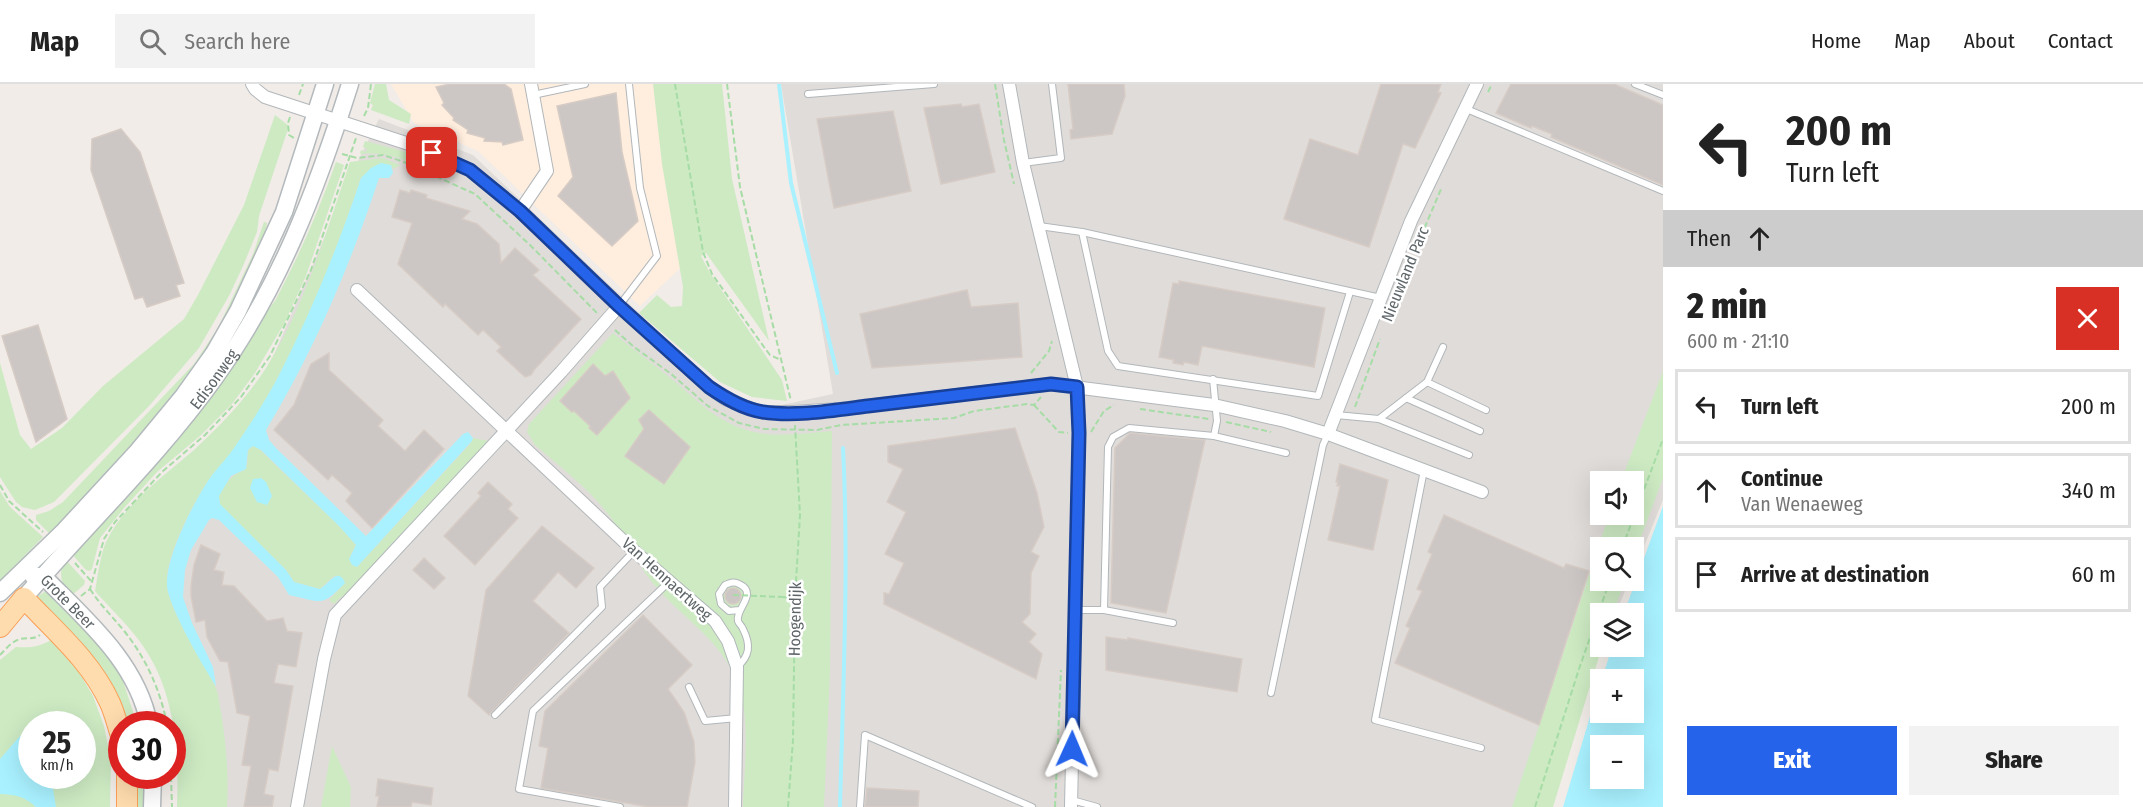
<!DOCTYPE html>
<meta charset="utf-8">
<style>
body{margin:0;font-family:"Fira Sans Condensed",sans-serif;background:#f2f2f2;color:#222;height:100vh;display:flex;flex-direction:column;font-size:22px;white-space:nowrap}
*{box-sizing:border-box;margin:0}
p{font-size:20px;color:#767676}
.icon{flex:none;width:33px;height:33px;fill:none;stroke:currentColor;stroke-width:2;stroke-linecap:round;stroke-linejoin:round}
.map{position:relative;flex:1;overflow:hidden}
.panel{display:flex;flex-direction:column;background:#fff;width:480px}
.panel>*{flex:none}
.banner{background:#fff;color:#222;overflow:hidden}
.buttons{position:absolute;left:1590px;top:387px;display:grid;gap:12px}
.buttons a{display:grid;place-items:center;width:54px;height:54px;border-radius:0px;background:#fff;box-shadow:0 6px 24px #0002;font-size:30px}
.speed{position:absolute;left:18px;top:627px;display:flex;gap:12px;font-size:30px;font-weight:700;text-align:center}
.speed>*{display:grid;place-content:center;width:78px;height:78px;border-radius:50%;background:#fff;box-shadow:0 6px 24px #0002;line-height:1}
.speed small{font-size:15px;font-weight:400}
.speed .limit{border:9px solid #d22;background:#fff;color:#111}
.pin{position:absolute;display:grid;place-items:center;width:51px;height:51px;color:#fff;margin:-26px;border-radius:12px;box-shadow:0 3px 9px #0006}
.me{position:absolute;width:66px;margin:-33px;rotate:1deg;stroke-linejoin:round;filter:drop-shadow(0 0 4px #0008)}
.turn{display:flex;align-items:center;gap:21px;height:126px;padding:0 24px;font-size:27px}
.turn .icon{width:78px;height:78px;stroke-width:2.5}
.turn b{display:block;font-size:42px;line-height:51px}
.then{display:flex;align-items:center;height:57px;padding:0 24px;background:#0003;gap:12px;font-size:22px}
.round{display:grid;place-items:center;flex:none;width:63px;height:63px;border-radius:0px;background:#f2f2f2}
.head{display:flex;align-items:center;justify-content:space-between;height:102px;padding:0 24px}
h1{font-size:36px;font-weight:800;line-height:45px}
.primary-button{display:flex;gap:12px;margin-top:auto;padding:12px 24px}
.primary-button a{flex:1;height:69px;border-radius:0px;background:#2563eb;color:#fff;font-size:24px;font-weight:800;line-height:69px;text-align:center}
.primary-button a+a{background:#f2f2f2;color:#222}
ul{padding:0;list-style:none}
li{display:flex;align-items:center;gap:18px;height:75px;margin:0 12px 9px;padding:0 12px;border:3px solid #e0e0e0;border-radius:0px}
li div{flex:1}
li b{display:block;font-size:22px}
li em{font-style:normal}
header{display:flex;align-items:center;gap:36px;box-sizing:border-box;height:84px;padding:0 30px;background:#fff;border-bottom:2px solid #e0e0e0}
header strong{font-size:28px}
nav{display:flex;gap:33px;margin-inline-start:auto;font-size:21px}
.search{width:420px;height:54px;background:#f2f2f2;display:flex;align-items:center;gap:15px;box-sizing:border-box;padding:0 21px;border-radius:0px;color:#767676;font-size:22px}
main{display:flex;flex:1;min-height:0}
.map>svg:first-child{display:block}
</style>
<header>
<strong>Map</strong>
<div class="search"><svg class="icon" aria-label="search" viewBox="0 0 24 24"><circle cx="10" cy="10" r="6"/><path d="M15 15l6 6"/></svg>Search here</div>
<nav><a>Home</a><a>Map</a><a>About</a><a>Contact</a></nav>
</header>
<main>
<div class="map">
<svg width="1663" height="723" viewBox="0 0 1663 723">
<rect width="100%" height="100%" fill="#f1ece7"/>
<path fill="#ffeede" d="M391,0H691L711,155L640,222L478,67L414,39Z"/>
<path fill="#e0dcd9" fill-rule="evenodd" d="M781,0H1663V416L1634,487V464H1600V496L1629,497L1616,529L1600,530V562L1544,723H187L181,601L103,485L261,301L354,85L379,35L473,71L744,329L833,310ZM1600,398H1634V430H1600Z"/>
<g fill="#cdeac3" fill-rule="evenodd">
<path d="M375,0H386L389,16L411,30L409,40L371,26L373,21L370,19Z"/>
<path d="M653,0H722L732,95L769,257L706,169L701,172L710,189L782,296L787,317L752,313L720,298L639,229L657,211L671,223L682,222L683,203L662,80Z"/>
<path d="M275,31L289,42L259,132L257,148L243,182L230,210L199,264L149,322L54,418L35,426L22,423L16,418L0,393V279L20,351L31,365L62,344L103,302L184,235L198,211L244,121Z"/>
<path d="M365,57L406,68L425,80L424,86C400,73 387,68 360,70L361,66L366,68L367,65L363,63Z"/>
<path d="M383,74L400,81L393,85L391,81L361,94C338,163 311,235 275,299C262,322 248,347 232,368C223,379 214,388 206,400C191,424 166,471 167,500C167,523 204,578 215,602C219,609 219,620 221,628C226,660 229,691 227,723H177C179,665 175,603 138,555C125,538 109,523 95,507C98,491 100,472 106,458C124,420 164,392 194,366C221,341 246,315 266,284C306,220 326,148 350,78Z"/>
<path d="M336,78L344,81L306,192L285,238L255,289L232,320L200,352L157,388L124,424L100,454L92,485L90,487L86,486L70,468L275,217C299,172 319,126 336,78Z"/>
<path d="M264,138L267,139L265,150C241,205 216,259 180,307C141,358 94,404 51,451L36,436V431L49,427L63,418L194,280L218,244L253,170Z"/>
<path d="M613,249C633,266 654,280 674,297C700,319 716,337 750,347C776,354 806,349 832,347L830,588L824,723H743C744,683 751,638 738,600C723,558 684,535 656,503C637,481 626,453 608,430C588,404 560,383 535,361L527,348L529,340Z"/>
<path d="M1663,287V394L1634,472V464H1600V496L1625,497L1613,529L1600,530V562L1602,563L1553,723H1512L1609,431L1634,430V398L1621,397Z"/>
<path d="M473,354L488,357L349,508L340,514L334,520L329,516L345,499L334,492L320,505L294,498L286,486L226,427C223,424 218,420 219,415C219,405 234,388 243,387L247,381L248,366L253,362H256L339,442L356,461L349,475L352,481L358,482L470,360Z"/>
<path d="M0,407L10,423L43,453L0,497Z"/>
<path d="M65,475L85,497L84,501L72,511C60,500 58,489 65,475Z"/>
<path d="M46,507L57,514L110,574L123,597L137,640H125L43,522L38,512Z"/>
<path d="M51,556L74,580L93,612L104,642L111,677L110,723H0V576L16,563C30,564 39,563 51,556ZM32,640H82V692H32Z"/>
<path d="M332,662L351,703L350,723H321Z"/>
<path d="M134,692H147L149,723H135Z"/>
</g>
<g fill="#a9f1ff" fill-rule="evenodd">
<path d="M381,79L391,81L393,89L389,94H379C350,182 314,267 266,346L269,356L277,365L366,452L463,350L468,348L473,354L472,357L357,483L352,481L349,475L356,461L339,442L261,366L253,362L248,366L246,385L231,392L219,412L220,420L286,486L294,498L320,505C329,500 338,482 345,499C321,524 322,518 289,511L278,493L219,436L212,434L209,436L191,466L185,486L183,513L192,539L213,583L216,602C204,584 167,520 167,501C166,473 191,424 206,400C214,387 225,377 234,364C249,342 264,319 277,295C310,231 338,163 361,94L371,84Z"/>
<path d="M261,394L266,398L272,412L267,421L257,418L250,404L253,395Z"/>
<path d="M1663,422V723H1563L1600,599V628H1634V596L1602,595L1612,563L1634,562V530L1624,529ZM1600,662H1634V694H1600Z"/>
<path d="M28,647L31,648L32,692H51L56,723H36C25,713 15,710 0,710V675L19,653Z"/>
</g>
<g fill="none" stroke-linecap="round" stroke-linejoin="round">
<g stroke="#a9f1ff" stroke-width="4">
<path d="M779,0L791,99L837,289"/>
<path d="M840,723C843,603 849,483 843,364"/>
</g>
</g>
<g fill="#ccc7c4" stroke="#d7ccc5" stroke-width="1.5">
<path d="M450,0H504L511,5L523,56L503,61L502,58L484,57L485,54L467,49L468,46L453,36L454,34L442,21L444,19L436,3Z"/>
<path d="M1068,0H1124L1125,12L1112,50L1071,55L1070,46L1073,45Z"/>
<path d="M1381,0H1441L1438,8L1441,9L1415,64L1403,60L1369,163L1284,135L1310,55L1358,71Z"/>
<path d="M1511,0H1614L1663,21V101L1551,53L1552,50L1532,42L1531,44L1496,29Z"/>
<path d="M616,9L622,68L638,137L612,162L558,112L573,93L557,22Z"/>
<path d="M961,20L962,23L979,20L995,88L941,100L924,24Z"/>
<path d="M893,27L911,107L834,124L817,35Z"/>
<path d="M121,45L140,68L184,199L176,201L180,212L147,223L143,213L135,215L91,86L92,55Z"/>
<path d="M400,106L410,109L411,106L427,111L426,114L470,127L462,135L477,140L499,160L501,179L515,164L539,186L533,191L581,235L534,286L531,291L525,293L497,267L501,263L483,246L478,251L445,220L443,223L398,180L412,139L392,133Z"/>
<path d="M1179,197L1325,224L1314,283L1202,262L1198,281L1184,278L1183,281L1173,279L1174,276L1159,273L1173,199L1179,200Z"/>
<path d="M967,206L971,223L1018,219L1022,273L872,284L860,230Z"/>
<path d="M38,241L67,335L36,358L2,252Z"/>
<path d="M329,269V286L383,336L378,342L405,367L424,346L444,365L372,444L346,417L352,409L332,391L328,396L274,346L294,321L311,280Z"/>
<path d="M593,280L605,292L613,287L630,314L597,351L589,344L590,342L574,327L572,328L560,317Z"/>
<path d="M649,326L690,363L664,400L625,372L644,345L639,336Z"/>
<path d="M1015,344L1037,409L1044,443L1031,468L1039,472L1031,489L1030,530L1022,538L1036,550L1029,558L1042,570L1036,595L884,520V509L889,510L904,479L885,470L906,428L887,418L903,385L888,378V362Z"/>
<path d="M1130,349L1205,356L1166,529L1111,519L1115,364Z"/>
<path d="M1340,380L1388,396L1373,466L1328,456L1340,402H1337L1338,398H1336Z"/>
<path d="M488,398L512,420L508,425L518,434L475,481L444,452L481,412L478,409Z"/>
<path d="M1444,431L1564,484L1566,480L1589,487L1539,641L1395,579L1410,544L1406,542L1422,507L1417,505L1432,470L1428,468Z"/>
<path d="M542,442L594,484L576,504L558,488L533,517L569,549L489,631L468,612L486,506Z"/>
<path d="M201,461L220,470L214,486L224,488L222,501L234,502L267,537L283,534L287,547L302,549L296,583L278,580L274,599L293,602L278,687L269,685L264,710L274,712L272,723H244L251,682L242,681L250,632L237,629L228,578L220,577L207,553L205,536L196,538L191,512V502L194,481Z"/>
<path d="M424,474L445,494L434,505L413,486Z"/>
<circle cx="733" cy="512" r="8"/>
<path d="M643,531L692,581L668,605L684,628L694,658L695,678L687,723H649L541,704L548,664L539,662L545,627Z"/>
<path d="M1106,553L1128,556V554L1242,575L1237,608L1106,586Z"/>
<path d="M378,695L433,704L431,721L412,718L411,723H377L379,712H376Z"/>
<path d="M867,704L919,707L918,723H865Z"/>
</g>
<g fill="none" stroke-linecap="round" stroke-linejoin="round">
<g stroke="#b2b7ba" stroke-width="8">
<g id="lane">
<path d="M1635,0L1663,11"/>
<path d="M808,10L934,0"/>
<path d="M533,11L585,0"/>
<path d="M1464,24L1663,107"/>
<path d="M1023,79L1061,74L1052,0"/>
<path d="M1039,142L1082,148L1381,214"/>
<path d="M1082,148L1108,267L1118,282L1318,312L1350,208"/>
<path d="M619,222L657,172L640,104L629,0"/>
<path d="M1213,295L1217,337L1214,352"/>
<path d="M1427,298L1486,326"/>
<path d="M1406,314L1480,347"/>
<path d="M1336,331L1379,335L1469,371"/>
<path d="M1379,335L1427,298L1443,263"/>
<path d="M1424,386L1375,636L1481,664"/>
<path d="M1076,526H1104L1108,363L1113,353L1129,344L1214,352L1286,369"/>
<path d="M1104,526L1173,539"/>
<path d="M737,583C750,572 751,561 743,545C742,542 739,540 738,537C735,525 759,509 739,500C734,497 730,499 725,501L719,510L721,520L729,527L739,526"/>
<path d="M689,603L705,637L737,634"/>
<path d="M1271,609L1323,361L1328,350"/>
<path d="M495,631L602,523L600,503L634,467"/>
<path d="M1072,716L1097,723"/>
<path d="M620,723L519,705L533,627L670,497"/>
<path d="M860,723L865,651L1032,723"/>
</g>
</g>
<g stroke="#b2b7ba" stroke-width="14">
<g id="street">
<path d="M252,0L255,5L265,13L412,61L470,86L520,127L619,222L709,303L725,315L752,325L763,328H793L840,325L1051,300L1214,321L1285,337L1328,350L1411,137L1477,0"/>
<path d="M1009,0L1023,79L1077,303L1079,349L1071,723"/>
<path d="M520,127L547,87L531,0"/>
<path d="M357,206L634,467L715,537L728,557L737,583L735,723"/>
<path d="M1328,350L1482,408"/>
<path d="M297,723L324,575L335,531L561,288L619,222"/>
</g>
</g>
<g stroke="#b3b9bc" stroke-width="19">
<g id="secondary">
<path id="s1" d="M33,492H43C86,536 137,578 149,640"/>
<path d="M0,509L64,447L136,369L184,311L214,269L238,227L284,128L325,0"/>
<path id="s2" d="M24,514C87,440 157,374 214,295C279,205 317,105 350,0"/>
<path d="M152,723L153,692"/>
</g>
</g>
<g stroke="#fa9f57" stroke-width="22">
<g id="primary">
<path d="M0,543L24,514C55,547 91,577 110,619C115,630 118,643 122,655"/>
<path d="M127,692V723"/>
</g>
</g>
<g stroke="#a6dca5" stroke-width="2" stroke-dasharray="6 3" stroke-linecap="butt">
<path d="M675,0L703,168L712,190L764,263L770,271L781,276"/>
<path d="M727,0L740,103L791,317"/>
<path d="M995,0L1004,56L1014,100"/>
<path d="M1488,8L1492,0"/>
<path d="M299,11L303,0"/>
<path d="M364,32L368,24L371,0"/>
<path d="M290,33L288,39L289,51L294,54"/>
<path d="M342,70L357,74L383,71L404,78L475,110L531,162L597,229"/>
<path d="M1400,202L1441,105"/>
<path d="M615,246L634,263L670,289L708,322L739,339L764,345L817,346L841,341L954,334L974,327L1027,320L1034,321L1041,313"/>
<path d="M1031,289L1049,267L1052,257"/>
<path d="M1034,321L1059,348L1068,349"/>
<path d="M1355,323L1380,255"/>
<path d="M1140,325L1209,335"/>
<path d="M1226,338L1271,348"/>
<path d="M1091,348L1104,327L1114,321"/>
<path d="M0,401L9,417L43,448"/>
<path d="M1622,464L1663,355"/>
<path d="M75,479L91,497"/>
<path d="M90,505C100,521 113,533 125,548C147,576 160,606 167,640"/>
<path d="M81,512L90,505L104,455L115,438L163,387L205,351L241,313L270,272L311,186L356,54"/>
<path d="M782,513L795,514"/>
<path d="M0,571C6,565 12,557 20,555C28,553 33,556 40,551"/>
<path d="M171,692L172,723"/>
<path d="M788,723L793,656L795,514L800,431L795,341"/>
<path d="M1055,723L1061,586"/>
<path d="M1535,723L1579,585L1610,496"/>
</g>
<use href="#lane" stroke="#fff" stroke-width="6"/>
<use href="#street" stroke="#fff" stroke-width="12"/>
<use href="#secondary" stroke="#fff" stroke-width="16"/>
<use href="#primary" stroke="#ffdcae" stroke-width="20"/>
<path stroke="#a6dca5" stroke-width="2" stroke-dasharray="6 3" stroke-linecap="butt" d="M733,511L782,513"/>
</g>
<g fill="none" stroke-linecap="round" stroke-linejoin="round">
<g stroke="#184099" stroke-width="15">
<path id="route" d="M432,69L470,86L520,127L619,222L709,303C725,314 743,325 763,328C795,333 836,326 868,322C929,315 990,307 1051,300L1077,303L1079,349L1072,665"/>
</g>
<use href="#route" stroke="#2563eb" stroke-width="10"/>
</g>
<g text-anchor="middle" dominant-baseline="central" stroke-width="5" stroke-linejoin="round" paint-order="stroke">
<g font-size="16" fill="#5e6568" stroke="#fff">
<text transform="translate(1405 190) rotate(-68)">Nieuwland Parc</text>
<text stroke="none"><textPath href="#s2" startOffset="290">Edisonweg</textPath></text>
<text transform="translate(667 495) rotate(42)">Van Hennaertweg</text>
<text stroke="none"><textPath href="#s1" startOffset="46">Grote Beer</textPath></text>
<text transform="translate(795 535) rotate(-89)">Hoogendijk</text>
</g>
</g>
</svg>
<div class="buttons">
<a><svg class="icon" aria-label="sound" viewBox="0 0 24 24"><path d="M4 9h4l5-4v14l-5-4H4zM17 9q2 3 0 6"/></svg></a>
<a><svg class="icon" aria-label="search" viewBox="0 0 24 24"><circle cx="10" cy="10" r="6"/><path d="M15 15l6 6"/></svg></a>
<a><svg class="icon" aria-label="layers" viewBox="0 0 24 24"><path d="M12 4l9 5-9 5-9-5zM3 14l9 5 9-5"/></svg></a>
<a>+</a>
<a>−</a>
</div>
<div class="speed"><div>25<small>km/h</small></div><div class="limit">30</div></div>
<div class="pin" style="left:432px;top:69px;background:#d93025"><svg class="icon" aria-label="arrive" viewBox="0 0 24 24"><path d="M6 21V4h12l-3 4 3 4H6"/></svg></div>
<svg class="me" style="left:1072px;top:665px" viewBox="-20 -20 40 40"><path d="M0-17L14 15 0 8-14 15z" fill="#2563eb" stroke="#fff" stroke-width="4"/></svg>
</div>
<section class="panel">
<div class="banner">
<div class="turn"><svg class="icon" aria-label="left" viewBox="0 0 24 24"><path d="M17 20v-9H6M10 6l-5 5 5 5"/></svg><div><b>200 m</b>Turn left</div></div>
<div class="then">Then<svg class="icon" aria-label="ahead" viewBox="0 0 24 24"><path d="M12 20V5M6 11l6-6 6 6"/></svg></div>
</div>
<div class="head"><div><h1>2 min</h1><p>600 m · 21:10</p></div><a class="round" style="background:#d93025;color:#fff"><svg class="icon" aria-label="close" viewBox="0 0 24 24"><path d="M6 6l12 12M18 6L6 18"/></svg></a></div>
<ul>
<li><svg class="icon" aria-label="left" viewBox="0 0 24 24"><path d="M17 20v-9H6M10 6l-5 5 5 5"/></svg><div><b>Turn left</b></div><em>200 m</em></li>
<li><svg class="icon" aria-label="ahead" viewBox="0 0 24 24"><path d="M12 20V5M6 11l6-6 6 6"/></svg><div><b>Continue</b><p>Van Wenaeweg</p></div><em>340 m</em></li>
<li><svg class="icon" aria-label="arrive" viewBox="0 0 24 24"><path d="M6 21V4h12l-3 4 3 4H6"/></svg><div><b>Arrive at destination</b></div><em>60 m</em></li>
</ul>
<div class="primary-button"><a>Exit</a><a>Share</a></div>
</section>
</main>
